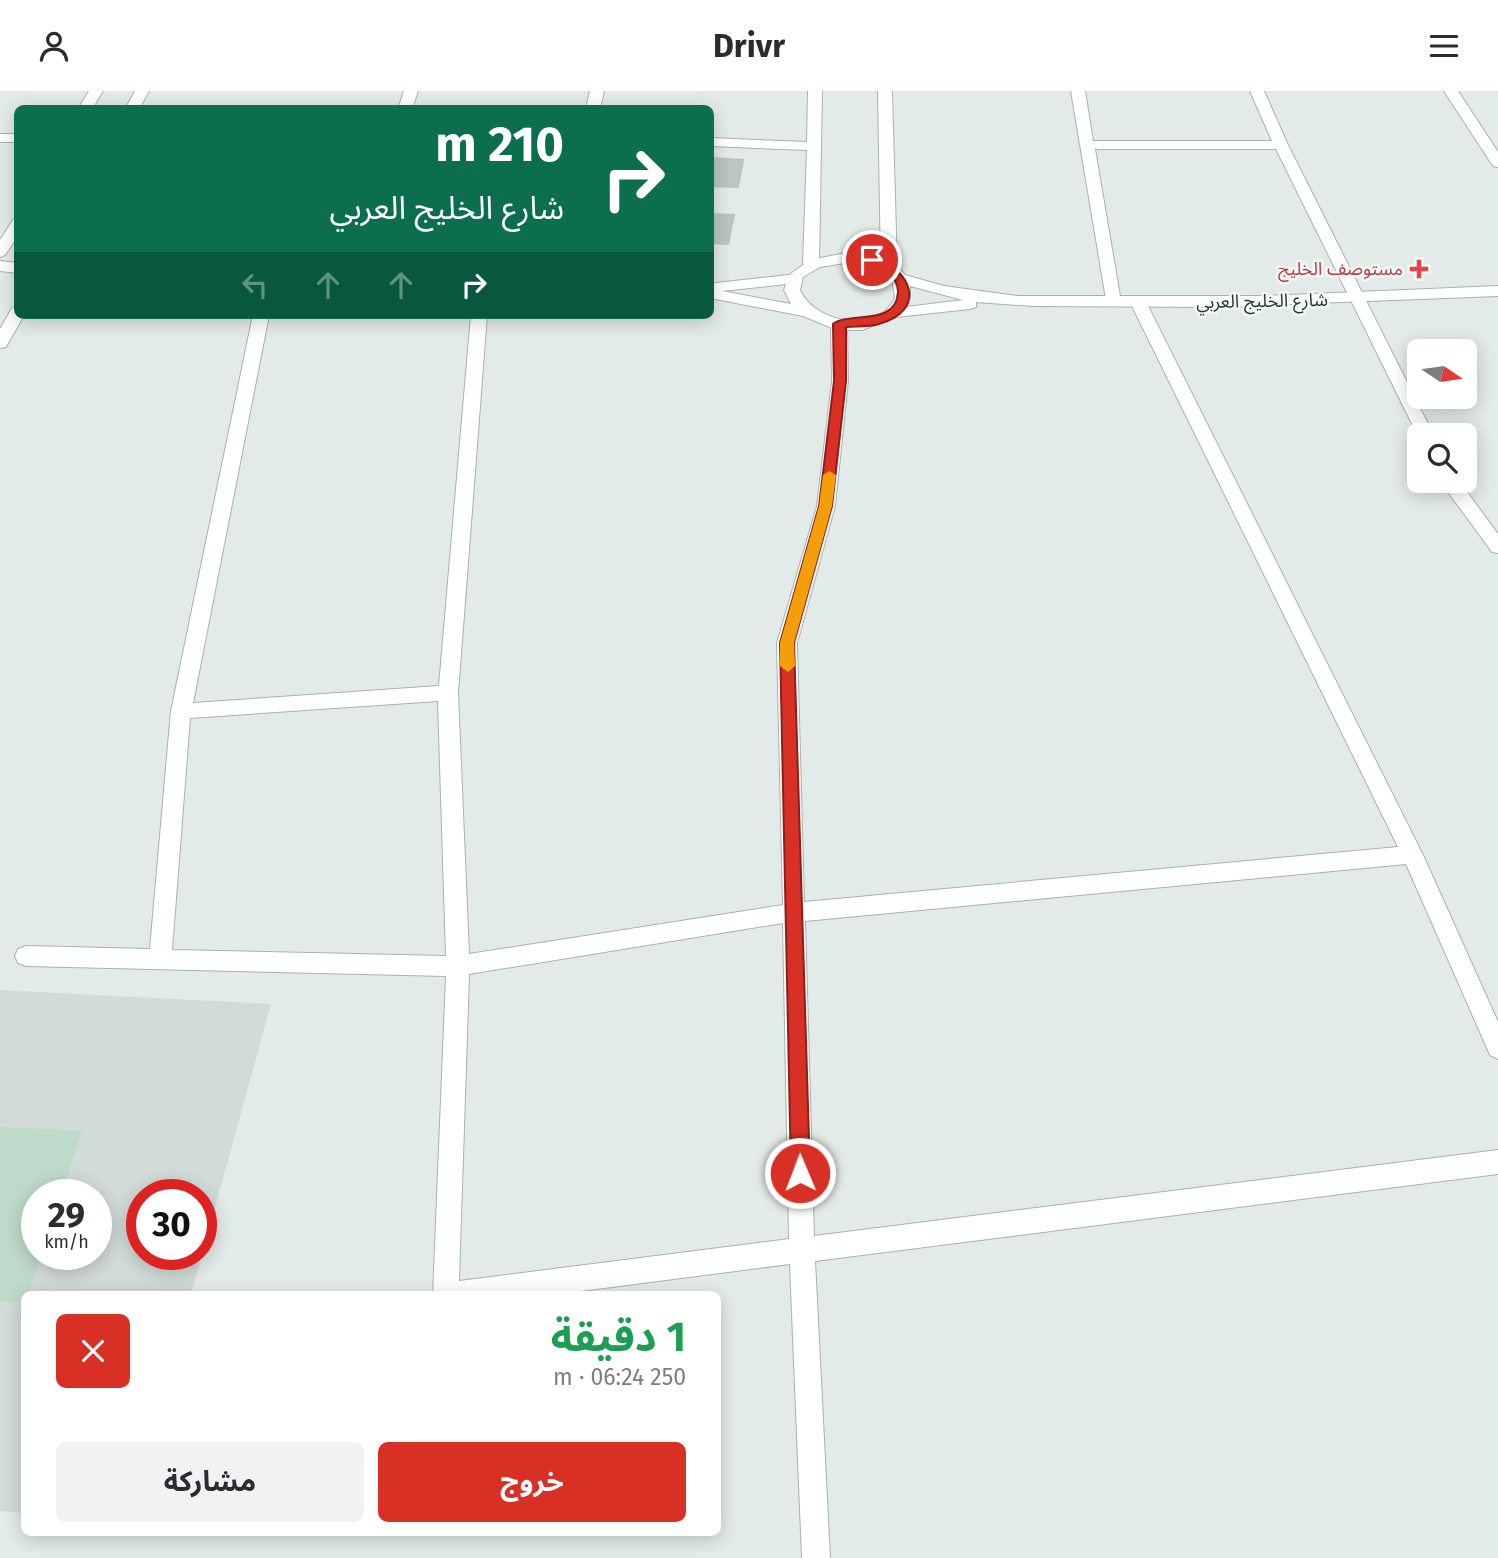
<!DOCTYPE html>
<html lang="ar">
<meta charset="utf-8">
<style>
body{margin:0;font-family:"Fira Sans","Noto Sans Arabic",sans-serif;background:#f2f2f3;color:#2b2b33;direction:rtl;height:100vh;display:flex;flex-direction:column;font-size:26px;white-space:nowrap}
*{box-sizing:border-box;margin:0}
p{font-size:23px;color:#7c7c81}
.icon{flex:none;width:38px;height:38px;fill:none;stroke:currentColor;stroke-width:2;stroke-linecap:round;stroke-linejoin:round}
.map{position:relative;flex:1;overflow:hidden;direction:ltr}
.panel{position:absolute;left:21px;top:1200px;width:700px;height:245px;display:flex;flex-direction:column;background:#fff;border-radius:10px;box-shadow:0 4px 18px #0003;direction:rtl}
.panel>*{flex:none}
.banner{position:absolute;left:14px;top:14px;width:700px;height:214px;border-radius:10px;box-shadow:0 4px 18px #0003;direction:rtl;background:#0b6e4f;color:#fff;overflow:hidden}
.needle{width:46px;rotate:103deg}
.fabs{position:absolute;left:1407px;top:248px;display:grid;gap:14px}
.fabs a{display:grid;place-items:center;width:70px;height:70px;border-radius:10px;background:#fff;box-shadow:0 4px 18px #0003;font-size:35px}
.speed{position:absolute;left:21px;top:1088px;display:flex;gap:14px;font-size:35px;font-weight:700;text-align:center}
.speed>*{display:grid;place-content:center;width:91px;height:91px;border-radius:50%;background:#fff;box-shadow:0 4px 18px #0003;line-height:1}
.speed small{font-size:18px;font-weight:400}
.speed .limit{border:10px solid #d22;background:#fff;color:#111}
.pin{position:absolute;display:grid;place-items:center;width:60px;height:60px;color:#fff;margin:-30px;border:4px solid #fff;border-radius:50%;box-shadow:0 2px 7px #0007}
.me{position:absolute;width:77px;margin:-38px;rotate:359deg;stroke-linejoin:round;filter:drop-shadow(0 0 5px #0008)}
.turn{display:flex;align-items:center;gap:24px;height:147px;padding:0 35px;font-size:32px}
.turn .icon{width:91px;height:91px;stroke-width:2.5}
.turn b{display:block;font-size:49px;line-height:60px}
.lanes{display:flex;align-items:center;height:66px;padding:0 35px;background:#0003;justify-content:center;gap:35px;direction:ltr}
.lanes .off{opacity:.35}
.round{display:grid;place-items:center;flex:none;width:74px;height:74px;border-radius:10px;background:#f2f2f3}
.overview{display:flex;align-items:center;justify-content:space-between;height:119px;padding:0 35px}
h1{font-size:42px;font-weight:700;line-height:52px;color:#1e9e55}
.primary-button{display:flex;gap:14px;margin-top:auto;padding:14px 35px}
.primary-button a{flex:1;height:80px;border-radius:10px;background:#d93025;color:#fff;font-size:28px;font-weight:700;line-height:80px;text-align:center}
.primary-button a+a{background:#f2f2f3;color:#2b2b33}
header{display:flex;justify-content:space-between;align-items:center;height:91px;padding:0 35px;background:#fff;font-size:32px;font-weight:700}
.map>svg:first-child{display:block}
</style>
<header><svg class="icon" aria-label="menu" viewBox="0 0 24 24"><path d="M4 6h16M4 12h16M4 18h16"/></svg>Drivr<svg class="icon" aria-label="person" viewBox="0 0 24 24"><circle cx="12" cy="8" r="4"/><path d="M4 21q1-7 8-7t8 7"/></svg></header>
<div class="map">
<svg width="1498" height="1467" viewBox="0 0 1498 1467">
<rect width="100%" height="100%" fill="#e3ebe9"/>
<path fill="#d1dbd8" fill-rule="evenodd" d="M0,899L271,913L191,1204H24V1422L0,1420ZM37,1104H96V1164H37ZM142,1104H201V1164H142Z"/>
<path fill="#bedaca" d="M0,1036L82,1040L61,1104H37V1164H41L28,1204H24V1211L0,1210Z"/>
<g fill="#b9c6c2" stroke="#b6c4c0" stroke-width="2">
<path d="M710,67L743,69L738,96L710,95Z"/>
<path d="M710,123L734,124L728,153L710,152Z"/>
</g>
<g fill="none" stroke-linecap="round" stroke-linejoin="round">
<g stroke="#a6b3b0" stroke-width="2">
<g id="minor">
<path d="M404,0H418L412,18H398Z"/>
<path d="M590,0H604L600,18H586Z"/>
<path d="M808,0H822L819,173L811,178L803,173L807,59L710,55V47L807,51Z"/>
<path d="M878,0H892L897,177L889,182L881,177Z"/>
<path d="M1071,0H1085L1093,50H1272L1250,0H1264L1288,54L1434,345H1419V348L1418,345L1276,58H1095L1121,211L1119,214H1107Z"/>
<path d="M1444,0H1458L1498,61V76L1493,75Z"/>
<rect x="0" y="43" width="18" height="8"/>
<path d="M1138,206L1146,211L1423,764L1498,931V968L1490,964L1406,773L805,830L814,1145L1498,1059V1083L815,1170L830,1467H802L790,1173L550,1204H433L446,885L26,875L18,872L15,865L18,858L26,855L150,858L171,620L253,224H269L193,612L439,595L471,224H487L458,602L469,863L783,814L777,552L817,415L832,290L831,233L839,228L847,233L848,290L835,415L797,552L804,811L1398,756L1130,211ZM438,610L446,865L172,859L190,627ZM783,832L789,1148L459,1190L469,883Z"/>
<path d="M1440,390H1459L1498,443V462L1492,461Z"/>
</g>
</g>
<g stroke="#a6b3b0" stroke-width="2">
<g id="tertiary">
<path d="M851,161L882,169L899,177L905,184L944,195L1017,205H1262L1498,195V205L1215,216L1034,215L976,211V216L970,218L896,226L862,239H837L803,225L710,207V197L714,198L712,195L715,192L789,184L810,169ZM851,171L880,179L892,188L895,206C881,243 816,234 800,199L803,186L820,176ZM786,193L784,199L791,213L722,200ZM910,195L963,209L906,216L910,206Z"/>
<path d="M0,170L18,172V182L0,180Z"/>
</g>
</g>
<g stroke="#a3b6b2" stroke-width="2">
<g id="secondary">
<path d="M89,0H103L92,18H78Z"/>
<path d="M135,0H149L139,18H125Z"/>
<path d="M18,128V145L5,164L0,166V149L13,129Z"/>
<path d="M18,215V224H24L6,256L0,257V238L12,217Z"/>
</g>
</g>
<use href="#minor" fill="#fff" fill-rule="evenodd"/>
<use href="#tertiary" fill="#fff" fill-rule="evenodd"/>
<use href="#secondary" fill="#fff" fill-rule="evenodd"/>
</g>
<path fill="#d93025" stroke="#8d1f18" stroke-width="2" d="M872,166C913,178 927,220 879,233C869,236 856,235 846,236V290L832,415L794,552L810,1082L807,1088L800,1091L794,1088L791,1082L780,552L819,415L834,290L833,233C850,220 896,236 898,201C898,184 881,178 868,172V167Z"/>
<path fill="#f59e0b" d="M829,380L836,384L832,415L794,552L795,575L788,581L780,575V552L819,415L823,384Z"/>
<path fill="#e0444e" stroke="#f3f8f6" stroke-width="2.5" d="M1415.5 167.5h7v7h7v7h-7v7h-7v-7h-7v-7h7z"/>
<g text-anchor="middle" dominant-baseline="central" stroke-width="5" stroke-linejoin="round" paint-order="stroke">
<g font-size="18" fill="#be3a42" stroke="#f3f8f6" text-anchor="end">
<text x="1403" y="178">مستوصف الخليج</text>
</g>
<g font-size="18" fill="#253b38" stroke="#f3f8f6">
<text transform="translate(1262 210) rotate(-1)">شارع الخليج العربي</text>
</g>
</g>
</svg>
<div class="fabs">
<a><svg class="needle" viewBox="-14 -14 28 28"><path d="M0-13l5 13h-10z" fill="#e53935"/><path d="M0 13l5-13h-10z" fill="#7c7c81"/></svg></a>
<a><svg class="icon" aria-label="search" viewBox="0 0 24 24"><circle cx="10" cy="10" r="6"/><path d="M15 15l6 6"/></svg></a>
</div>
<div class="speed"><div>29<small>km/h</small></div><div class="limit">30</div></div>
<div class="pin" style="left:872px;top:169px;background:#d93025"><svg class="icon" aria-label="arrive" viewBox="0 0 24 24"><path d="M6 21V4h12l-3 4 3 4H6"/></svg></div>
<svg class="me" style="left:800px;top:1082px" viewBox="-20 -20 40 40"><circle r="17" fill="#d93025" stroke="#fff" stroke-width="3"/><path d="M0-11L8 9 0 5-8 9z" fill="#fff"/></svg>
<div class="banner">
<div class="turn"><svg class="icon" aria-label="right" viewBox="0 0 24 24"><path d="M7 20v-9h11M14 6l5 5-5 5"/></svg><div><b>210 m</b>شارع الخليج العربي</div></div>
<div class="lanes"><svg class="icon off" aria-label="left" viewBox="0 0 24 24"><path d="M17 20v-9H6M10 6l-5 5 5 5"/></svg><svg class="icon off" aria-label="ahead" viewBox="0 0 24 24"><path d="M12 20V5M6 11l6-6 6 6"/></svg><svg class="icon off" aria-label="ahead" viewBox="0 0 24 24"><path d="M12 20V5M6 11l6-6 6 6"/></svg><svg class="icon" aria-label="right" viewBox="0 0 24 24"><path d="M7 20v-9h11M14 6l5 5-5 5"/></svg></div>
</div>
<section class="panel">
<div class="overview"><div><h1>1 دقيقة</h1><p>250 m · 06:24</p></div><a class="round" style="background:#d93025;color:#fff"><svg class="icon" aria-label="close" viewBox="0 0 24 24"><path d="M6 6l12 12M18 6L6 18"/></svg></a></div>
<div class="primary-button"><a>خروج</a><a>مشاركة</a></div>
</section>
</div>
